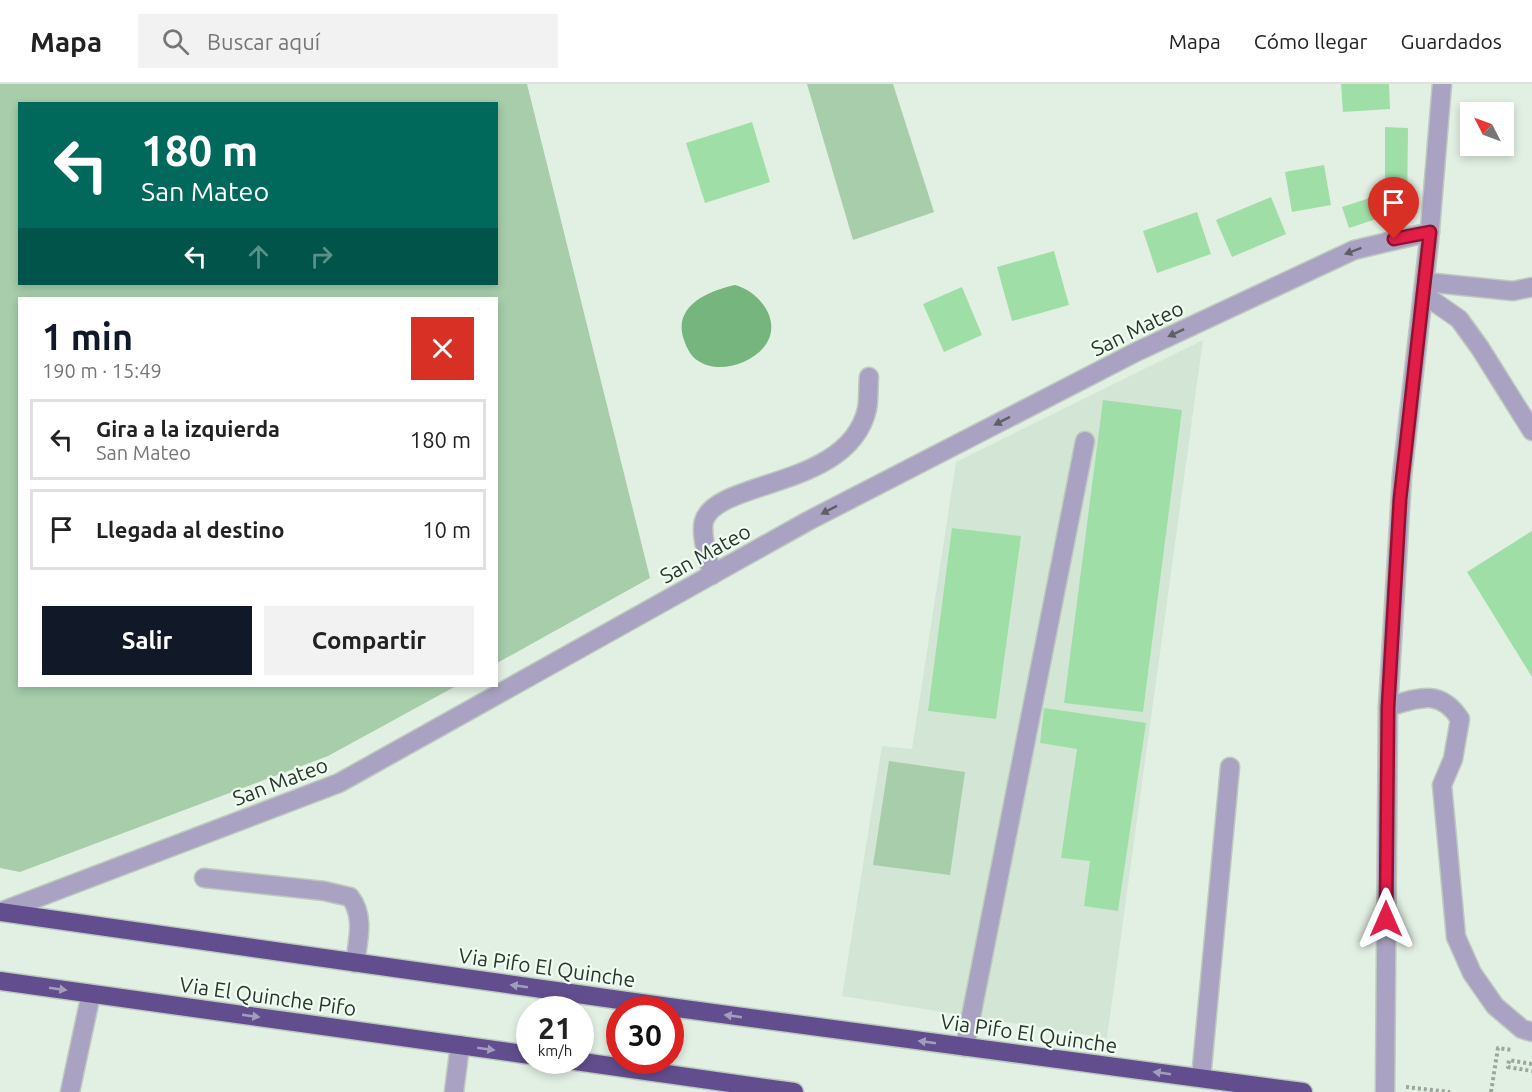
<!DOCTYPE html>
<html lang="es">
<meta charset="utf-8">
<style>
body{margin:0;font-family:Ubuntu,sans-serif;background:#f2f2f2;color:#222;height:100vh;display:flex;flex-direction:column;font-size:22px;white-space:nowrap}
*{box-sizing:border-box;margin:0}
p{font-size:20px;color:#767676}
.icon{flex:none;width:33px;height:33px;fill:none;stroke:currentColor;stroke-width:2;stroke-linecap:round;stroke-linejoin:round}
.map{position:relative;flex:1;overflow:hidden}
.drawer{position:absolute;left:18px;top:213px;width:480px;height:390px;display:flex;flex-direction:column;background:#fff;border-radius:0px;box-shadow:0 3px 9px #0003}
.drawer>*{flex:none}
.top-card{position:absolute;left:18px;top:18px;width:480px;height:183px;border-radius:0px;box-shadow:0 3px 9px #0003;background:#00695c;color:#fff;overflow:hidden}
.needle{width:39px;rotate:312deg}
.fabs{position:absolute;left:1460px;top:18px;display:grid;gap:12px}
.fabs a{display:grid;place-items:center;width:54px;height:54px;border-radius:0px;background:#fff;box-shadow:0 3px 9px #0003;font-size:30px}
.speed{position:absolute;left:516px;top:912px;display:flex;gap:12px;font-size:30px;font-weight:700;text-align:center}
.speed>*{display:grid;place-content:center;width:78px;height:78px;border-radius:50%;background:#fff;box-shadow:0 3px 9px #0003;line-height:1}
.speed small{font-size:15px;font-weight:400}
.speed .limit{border:9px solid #d22;background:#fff;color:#111}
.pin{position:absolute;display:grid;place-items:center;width:51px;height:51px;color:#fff;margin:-62px -26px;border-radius:50% 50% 50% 0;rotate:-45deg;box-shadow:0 0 6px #0007}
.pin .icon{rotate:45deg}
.me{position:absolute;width:66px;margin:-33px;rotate:0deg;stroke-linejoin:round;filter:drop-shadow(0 0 4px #0008)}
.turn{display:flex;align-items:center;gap:21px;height:126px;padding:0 24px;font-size:27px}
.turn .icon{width:78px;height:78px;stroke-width:2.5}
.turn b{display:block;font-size:42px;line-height:51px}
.lanes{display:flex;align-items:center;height:57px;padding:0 24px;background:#0003;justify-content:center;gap:30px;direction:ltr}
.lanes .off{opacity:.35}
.round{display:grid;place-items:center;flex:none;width:63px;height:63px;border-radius:0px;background:#f2f2f2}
.summary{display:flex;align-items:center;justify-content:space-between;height:102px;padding:0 24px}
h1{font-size:36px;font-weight:700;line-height:45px;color:#111827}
.primary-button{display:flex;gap:12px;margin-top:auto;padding:12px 24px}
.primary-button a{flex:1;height:69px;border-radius:0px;background:#111827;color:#fff;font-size:24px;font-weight:700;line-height:69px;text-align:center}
.primary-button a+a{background:#f2f2f2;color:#222}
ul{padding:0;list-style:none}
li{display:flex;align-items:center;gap:18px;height:81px;margin:0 12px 9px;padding:0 12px;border:3px solid #e0e0e0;border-radius:0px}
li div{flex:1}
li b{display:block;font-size:22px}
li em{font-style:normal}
header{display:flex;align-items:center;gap:36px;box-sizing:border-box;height:84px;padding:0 30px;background:#fff;border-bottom:2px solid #e0e0e0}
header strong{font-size:28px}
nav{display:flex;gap:33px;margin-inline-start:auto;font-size:21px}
.search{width:420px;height:54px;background:#f2f2f2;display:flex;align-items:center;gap:15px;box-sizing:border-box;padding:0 21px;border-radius:0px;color:#767676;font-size:22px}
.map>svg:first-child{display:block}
</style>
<header>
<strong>Mapa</strong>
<div class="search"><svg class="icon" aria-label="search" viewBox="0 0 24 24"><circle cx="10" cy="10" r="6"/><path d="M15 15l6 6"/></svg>Buscar aquí</div>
<nav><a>Mapa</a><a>Cómo llegar</a><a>Guardados</a></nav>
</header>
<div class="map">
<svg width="1532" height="1008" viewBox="0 0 1532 1008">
<rect width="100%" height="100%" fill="#e2efe3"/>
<path fill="#d3e6d5" d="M1203,256L1107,954L842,912L882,662L912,665L956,378Z"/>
<g fill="#a7cdab" fill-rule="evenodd">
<path d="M0,0H527L650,494L497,579L496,214H20V602H456L328,672L20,788L0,784ZM20,20H496V200H20Z"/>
<path d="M807,0H893L934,128L853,156Z"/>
<path d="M889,677L965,688L950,791L873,781Z"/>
</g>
<path fill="#77b57e" d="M735,201C755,206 777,229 770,252C762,277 721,291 700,278C692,274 687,265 684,256C672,222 708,207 735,201Z"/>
<g fill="#9fdfa7">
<path d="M1341,0H1389L1390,25L1343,28Z"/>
<path d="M752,38L770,98L705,119L686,59Z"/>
<path d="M1385,43L1408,44L1407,125L1349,144L1342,123L1385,109Z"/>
<path d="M1324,81L1331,121L1292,128L1285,88Z"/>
<path d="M1271,113L1286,150L1232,173L1216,136Z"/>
<path d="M1197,128L1211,170L1157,189L1143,147Z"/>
<path d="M1054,167L1069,221L1012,237L997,183Z"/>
<path d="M962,203L982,251L944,268L923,220Z"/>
<path d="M1103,316L1182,326L1143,628L1064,619Z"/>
<path d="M952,444L1021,452L996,635L928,627Z"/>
<path d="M1532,447V593L1467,488Z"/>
<path d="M1044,624L1146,639L1118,827L1084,822L1090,777L1061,774L1077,665L1040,659Z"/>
</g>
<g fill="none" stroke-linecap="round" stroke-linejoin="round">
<g stroke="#bec9bf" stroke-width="21">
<g id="minor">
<path d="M1425,198L1513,207L1532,203"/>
<path d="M1423,210L1459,235L1480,264L1532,347"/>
<path d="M712,491C709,476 700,452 704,437C717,395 849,405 867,325C869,315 868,303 869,293"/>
<path d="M1388,623C1418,614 1440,604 1460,635L1453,675L1442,701L1456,853L1472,889L1495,922L1522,945L1532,948"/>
<path d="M204,794L324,807L350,813C365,832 358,856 355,879"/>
<path d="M0,828L339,699L808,437L1136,268L1354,166L1430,148"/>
<path d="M965,963L1085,357"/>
<path d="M1201,994L1230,683"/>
<path d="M70,1008L91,910"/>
<path d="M454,1008L460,961"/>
<path d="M1385,1008L1388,623L1402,392L1429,157L1442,0"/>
</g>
</g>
<g stroke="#bec9bf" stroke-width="21">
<g id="highway">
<path d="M0,828L669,923L1303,1008"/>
<path d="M0,897L530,971"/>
<path d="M568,976L794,1008"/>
</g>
</g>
<g stroke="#9ca69d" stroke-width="4" stroke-dasharray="3 3" stroke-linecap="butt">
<path d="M1532,980L1509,976L1508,983L1532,987"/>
<path d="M1406,1003L1450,1008"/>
<path d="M1491,1008L1498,964L1512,966"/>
</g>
<use href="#minor" stroke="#aaa2c2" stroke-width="18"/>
<use href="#highway" stroke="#624e8e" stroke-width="18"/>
</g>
<defs><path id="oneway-solid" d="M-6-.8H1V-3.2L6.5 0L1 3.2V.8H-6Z" transform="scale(1.5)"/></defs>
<g fill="#5f5f69">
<use href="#oneway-solid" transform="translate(1353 167) rotate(159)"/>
<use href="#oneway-solid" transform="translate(1176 249) rotate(155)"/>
<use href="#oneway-solid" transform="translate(1002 337) rotate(153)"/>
<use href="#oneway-solid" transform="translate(829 426) rotate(153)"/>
</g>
<g fill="#a19dba">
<use href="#oneway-solid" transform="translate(519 902) rotate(-172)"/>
<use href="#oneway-solid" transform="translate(58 905) rotate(8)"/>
<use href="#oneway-solid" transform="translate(251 932) rotate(8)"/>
<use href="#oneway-solid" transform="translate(733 932) rotate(-172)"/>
<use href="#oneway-solid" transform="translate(927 958) rotate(-172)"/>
<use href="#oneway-solid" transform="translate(486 965) rotate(8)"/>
<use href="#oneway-solid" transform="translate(1162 989) rotate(-172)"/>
</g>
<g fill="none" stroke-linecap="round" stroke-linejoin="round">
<g stroke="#92132f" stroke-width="15">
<path id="route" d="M1386,835L1388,623L1400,415L1430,148L1394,155"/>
</g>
<use href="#route" stroke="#e11d48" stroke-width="10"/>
</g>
<g text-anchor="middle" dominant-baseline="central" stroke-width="4.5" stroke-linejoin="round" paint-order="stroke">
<g font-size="21" fill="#2d332e" stroke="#effdf0">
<text transform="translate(1137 244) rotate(-26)">San Mateo</text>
<text transform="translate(705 469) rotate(-29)">San Mateo</text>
<text transform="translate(280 697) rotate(-21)">San Mateo</text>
<text transform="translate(547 883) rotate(8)">Via Pifo El Quinche</text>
<text transform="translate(268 912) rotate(8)">Via El Quinche Pifo</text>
<text transform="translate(1029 949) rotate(8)">Via Pifo El Quinche</text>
</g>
</g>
</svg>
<div class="fabs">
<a><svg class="needle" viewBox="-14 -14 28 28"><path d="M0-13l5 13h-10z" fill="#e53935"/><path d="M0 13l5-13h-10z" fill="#767676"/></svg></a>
</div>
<div class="speed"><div>21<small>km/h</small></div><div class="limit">30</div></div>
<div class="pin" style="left:1394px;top:155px;background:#d93025"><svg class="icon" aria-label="arrive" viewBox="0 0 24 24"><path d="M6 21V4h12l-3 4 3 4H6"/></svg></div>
<svg class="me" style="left:1386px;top:835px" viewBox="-20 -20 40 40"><path d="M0-17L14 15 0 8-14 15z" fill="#e11d48" stroke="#fff" stroke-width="4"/></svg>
<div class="top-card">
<div class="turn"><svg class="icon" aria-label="left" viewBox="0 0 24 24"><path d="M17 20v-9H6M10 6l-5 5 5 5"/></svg><div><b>180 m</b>San Mateo</div></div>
<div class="lanes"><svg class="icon" aria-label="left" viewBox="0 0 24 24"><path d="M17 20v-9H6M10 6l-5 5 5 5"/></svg><svg class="icon off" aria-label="ahead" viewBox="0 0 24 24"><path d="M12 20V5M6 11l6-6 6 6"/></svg><svg class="icon off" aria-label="right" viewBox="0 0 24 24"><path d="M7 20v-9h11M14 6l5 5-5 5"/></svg></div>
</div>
<section class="drawer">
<div class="summary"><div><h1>1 min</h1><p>190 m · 15:49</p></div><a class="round" style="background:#d93025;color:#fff"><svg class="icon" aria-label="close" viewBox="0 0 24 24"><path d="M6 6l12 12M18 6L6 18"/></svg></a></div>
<ul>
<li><svg class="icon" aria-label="left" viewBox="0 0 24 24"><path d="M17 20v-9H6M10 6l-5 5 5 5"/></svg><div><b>Gira a la izquierda</b><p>San Mateo</p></div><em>180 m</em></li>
<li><svg class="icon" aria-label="arrive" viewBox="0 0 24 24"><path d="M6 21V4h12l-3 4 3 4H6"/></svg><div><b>Llegada al destino</b></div><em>10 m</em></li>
</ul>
<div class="primary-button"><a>Salir</a><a>Compartir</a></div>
</section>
</div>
